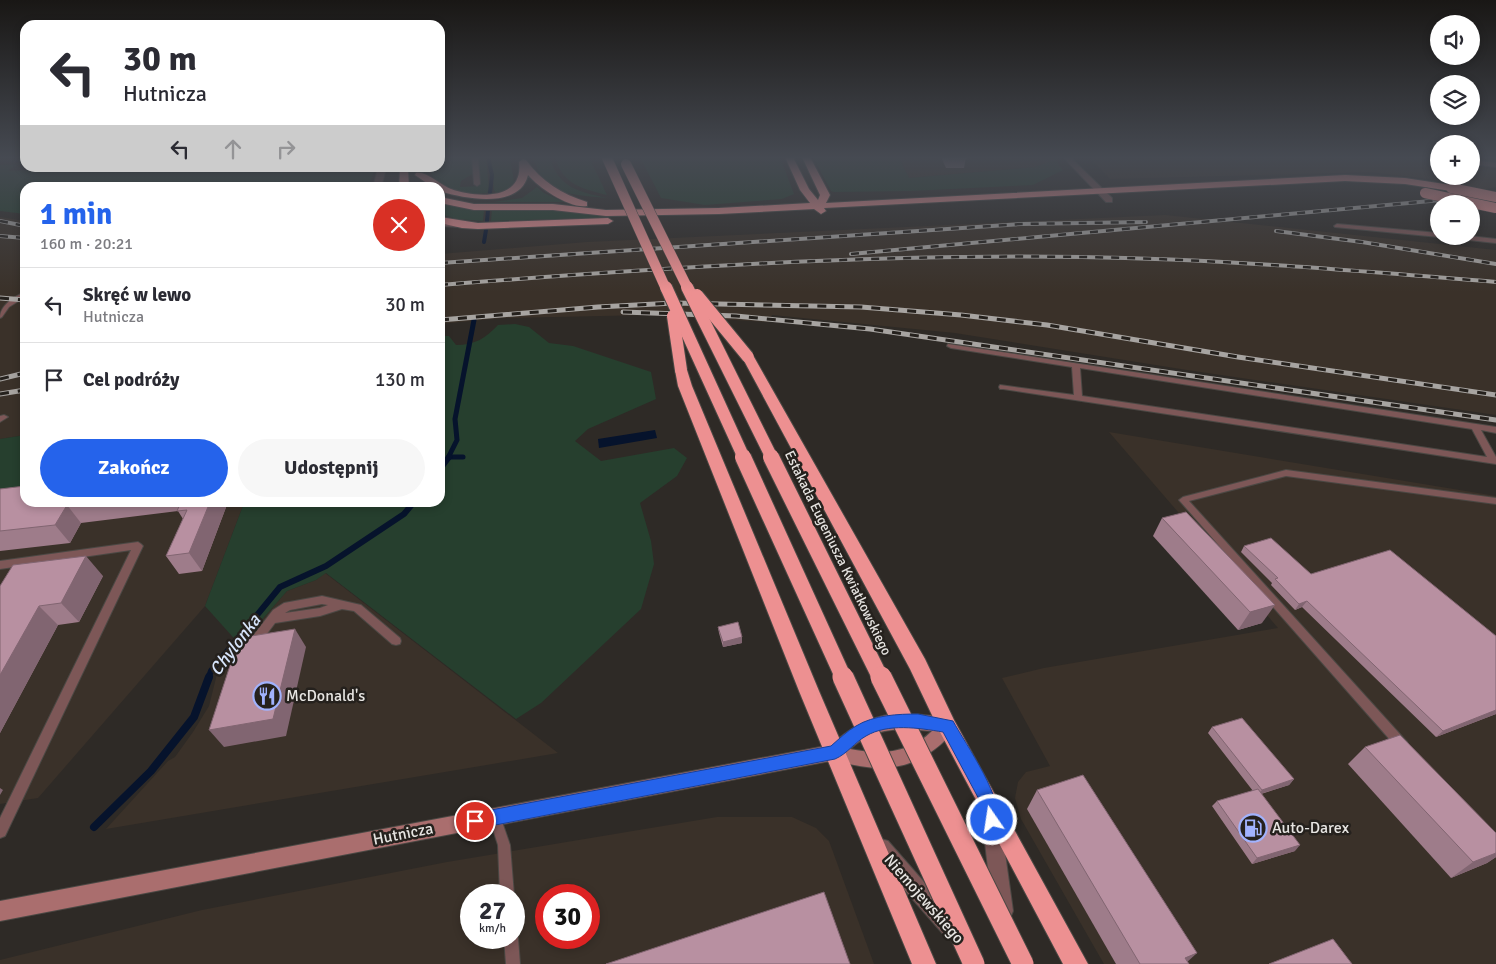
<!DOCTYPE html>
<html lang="pl">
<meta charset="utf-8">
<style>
body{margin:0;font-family:Signika,sans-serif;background:#f7f7f7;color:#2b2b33;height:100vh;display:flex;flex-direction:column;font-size:19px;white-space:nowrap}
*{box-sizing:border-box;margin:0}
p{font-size:16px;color:#7c7c81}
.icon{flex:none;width:28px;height:28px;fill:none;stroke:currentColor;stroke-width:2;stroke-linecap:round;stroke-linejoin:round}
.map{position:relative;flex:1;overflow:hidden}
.panel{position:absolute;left:20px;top:182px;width:425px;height:325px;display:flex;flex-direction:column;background:#fff;border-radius:15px;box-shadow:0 2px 8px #0003}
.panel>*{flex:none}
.top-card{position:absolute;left:20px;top:20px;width:425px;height:152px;border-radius:15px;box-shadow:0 2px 8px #0003;background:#fff;color:#2b2b33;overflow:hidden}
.fabs{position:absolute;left:1430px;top:15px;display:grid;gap:10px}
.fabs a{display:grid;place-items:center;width:50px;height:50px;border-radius:50%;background:#fff;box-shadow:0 2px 8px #0003;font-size:25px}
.speed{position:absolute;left:460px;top:884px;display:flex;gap:10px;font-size:25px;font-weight:700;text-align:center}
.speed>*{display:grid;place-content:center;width:65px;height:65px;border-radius:50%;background:#fff;box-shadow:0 2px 8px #0003;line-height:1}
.speed small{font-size:12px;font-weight:400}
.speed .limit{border:8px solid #d22;background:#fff;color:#111}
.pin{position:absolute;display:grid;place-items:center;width:42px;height:42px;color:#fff;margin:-21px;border:2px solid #fff;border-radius:50%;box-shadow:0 1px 5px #0007}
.me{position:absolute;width:55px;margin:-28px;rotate:347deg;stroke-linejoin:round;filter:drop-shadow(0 0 4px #0008)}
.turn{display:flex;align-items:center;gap:18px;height:105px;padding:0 20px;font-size:22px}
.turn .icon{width:65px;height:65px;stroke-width:2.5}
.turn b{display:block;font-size:35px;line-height:42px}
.lanes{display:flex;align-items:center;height:48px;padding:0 20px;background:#0003;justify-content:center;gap:25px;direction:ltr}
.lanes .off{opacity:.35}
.round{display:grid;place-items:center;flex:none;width:52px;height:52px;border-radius:26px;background:#f7f7f7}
.head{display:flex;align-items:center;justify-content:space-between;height:85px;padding:0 20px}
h1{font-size:30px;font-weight:700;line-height:38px;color:#2563eb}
.action{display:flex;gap:10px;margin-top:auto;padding:10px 20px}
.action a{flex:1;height:58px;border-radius:30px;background:#2563eb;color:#fff;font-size:20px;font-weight:700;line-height:58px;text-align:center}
.action a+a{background:#f7f7f7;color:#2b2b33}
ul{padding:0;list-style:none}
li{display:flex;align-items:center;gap:15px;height:75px;padding:0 20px;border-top:1px solid #e1e1e2}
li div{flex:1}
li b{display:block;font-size:19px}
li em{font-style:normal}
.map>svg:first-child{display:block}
</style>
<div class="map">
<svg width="1496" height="964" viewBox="0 0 1496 964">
<rect width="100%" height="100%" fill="#2e2a26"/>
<g fill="#3a3129" fill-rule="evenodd">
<path d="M899,157H1052L1054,160L1035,167L909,178Z"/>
<path d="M1089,157H1439V176H1471V157H1496V187L1483,190L1429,179L1370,172L1110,179Z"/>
<path d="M1165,215L1496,250V415L1187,370L955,333L772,315L769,322L649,315L502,318L440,324V254L587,242Z"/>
<path d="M0,217L25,221V435L0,439Z"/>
<path d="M1109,432L1496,496V964H1104L1021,819L1015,798L1018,782L1026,772L1050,766L1002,678L1044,668L1278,628Z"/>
<path d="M0,502L244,503L205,606L38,798L0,804Z"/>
<path d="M325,573L558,753L106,829L168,761L175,757L193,732L209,706L218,670L287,591L316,580Z"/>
<path d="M717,817H792L816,828L829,841L874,964H0V960L202,910L447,862ZM471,895H514V938H471ZM546,895H589V938H546Z"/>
</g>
<g fill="#263f2e">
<path d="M440,157H473L474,173L461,181L460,187L480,186L479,157H486L489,188L487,193C467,195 436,191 429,169V168H440Z"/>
<path d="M491,157H510L514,182L509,189L496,193L494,190Z"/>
<path d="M533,157H550C558,188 579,192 608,198C575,195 543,196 533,157Z"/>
<path d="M555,157H589L607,195C582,189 562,184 555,157Z"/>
<path d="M640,157H780L794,194L782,199L705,205L661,198Z"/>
<path d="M813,157H899L909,178L1035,167L1054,160L1052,157H1056L1059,166L1063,170L1033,185L910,191L834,192L831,191Z"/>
<path d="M0,165H16L8,171L74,168H375L368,187L25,188V214L0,211Z"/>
<path d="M537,187L544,193L564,202H493L522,198Z"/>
<path d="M440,204L484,210L483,221L457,219L440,214Z"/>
<path d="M492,209H548L616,215L617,217L491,221Z"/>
<path d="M515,324L529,327L549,343L573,346L651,372L656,399L588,429L575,441L601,461L674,448L687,458L677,476L640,503L651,541L654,564L641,609L541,703L516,719L326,573L316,580L287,591L240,645L205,606L244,503L440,502V336H449L456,345C475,345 486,338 498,325Z"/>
<path d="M25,435V499L0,502V439Z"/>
</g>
<path fill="#06132c" d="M655,430L657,438L599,448L598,439Z"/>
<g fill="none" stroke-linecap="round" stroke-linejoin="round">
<g stroke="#06132c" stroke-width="4">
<path d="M488,157L492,175L490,193"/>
<path d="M487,221L488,210"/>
<path d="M484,242L486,230"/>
</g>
<g stroke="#06132c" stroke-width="5">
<path d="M449,457H463"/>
<path d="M448,458L457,440L455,419L474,320"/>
</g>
<g stroke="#06132c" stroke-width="6">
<path d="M440,469L449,457"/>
<path d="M208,679L211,671L280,587L326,566L404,514L414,502"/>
</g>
<path stroke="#06132c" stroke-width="8" d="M94,827L151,771L194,717L209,677"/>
<g stroke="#4b4844" stroke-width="2">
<g id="lane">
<path d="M472,157H478L480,184L477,186L474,184Z"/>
<path d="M1337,224L1439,233V236H1441L1439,237L1335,227L1334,226Z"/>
<path d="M1447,236H1469L1496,239V243L1450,238Z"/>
<path d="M25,292V297L9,307L2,317L0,318C0,305 14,297 25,292Z"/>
<path d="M948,344L1496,427V433L1481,430L1496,457V464L1003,389H1000L999,387L1000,385L1074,395L1072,367L951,348L947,346ZM1080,368L1472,429L1487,457L1082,396Z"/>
<path d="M4,415L8,417L0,422V416Z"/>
<path d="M1286,470L1496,498V504L1286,476L1189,501L1407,742L1409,746L1407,750L1403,751L1399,750L1179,500L1183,497Z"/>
<path d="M138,542L141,544L143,546L5,836L0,838V818L131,550L0,569V561Z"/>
<path d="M322,596L361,605L400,638L401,641L400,644L396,645L392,644L354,611L342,609L320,616L275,623L257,647L253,648L249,647L248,644L249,641L273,610L284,603ZM322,604L328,605L320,608L285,613L290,610Z"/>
<path d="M495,811L499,813L510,845L514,895H500L498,845L489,817L491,813Z"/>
<path d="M514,932L516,933L518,938L520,964H506L504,938H514Z"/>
</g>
</g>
<g stroke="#4b4844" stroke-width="2">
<g id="street">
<path d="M1063,157H1070L1112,198V202H1106Z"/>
<path d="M1471,160L1496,163V167L1471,164Z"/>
<path d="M378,168H386L381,188H373Z"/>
<path d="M440,222L462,223L466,225L462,227L440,226Z"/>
<path d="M991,808L997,811L1000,817L1013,911L1010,918L1003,921L996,918L993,911L982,817L985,811Z"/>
<path d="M881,839L888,841L959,922L962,929L959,936L952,939L945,936L874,855L872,848L874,841Z"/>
</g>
</g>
<g stroke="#4b4844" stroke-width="2">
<path id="secondary" d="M893,714C913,714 935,714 953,721L955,726C951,735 943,743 935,749C905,773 870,771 835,760L0,921V901L831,745C850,728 867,718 893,714ZM904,729L932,731C909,754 880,755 850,749C866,734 882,730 904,729Z"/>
</g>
<g stroke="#4b4844" stroke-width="2">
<g id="highway">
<path d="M785,157H793L809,189L818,200L820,195L802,157H810L830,195L826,203L1345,175L1405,178L1451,185L1456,188L1451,191L1405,184L1345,181L824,208L826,211L821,214L814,209L719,214L606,216L553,210H474L440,203V197L474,204H553L606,210L719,208L810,203L800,190Z"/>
<path d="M523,159L526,160C542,182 562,194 587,202V206C570,209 539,188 528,175C520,209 466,199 443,192L440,191V188H434L415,175L416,173C427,171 440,185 451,189C476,198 524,201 519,162Z"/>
<path d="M400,168H408L409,188H399Z"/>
<path d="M440,217L478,223L608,218L613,221L608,224L478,229L462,228L440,223Z"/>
<path d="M748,353L754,357L925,659L954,720L1088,964H1063L940,732L910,669L742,357Z"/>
<path d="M681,366L687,370L692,386L819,691L936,964H912L799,691L678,386L675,370Z"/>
</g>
</g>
<use href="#lane" fill="#7d5757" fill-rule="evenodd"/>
<use href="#street" fill="#7d5757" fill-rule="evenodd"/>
<use href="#secondary" fill="#aa6e6e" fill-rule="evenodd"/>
<use href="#highway" fill="#ed9091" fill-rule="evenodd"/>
<g stroke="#a7a4a1" stroke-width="4">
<g id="rail-far1">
<path d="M0,221L25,226"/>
<path d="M1276,231L1362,242L1496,264"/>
<path d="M0,236L25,238"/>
<path d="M851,254L1496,195"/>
<path d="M440,263L1021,224L1146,222"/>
<path d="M440,285C654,268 868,254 1082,257C1221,259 1358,271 1496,282"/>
</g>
</g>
<g stroke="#a7a4a1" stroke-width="5">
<g id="rail">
<path d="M0,298L25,300"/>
<path d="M623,312L736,316L870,329L1496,420"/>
<path d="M440,320L598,307L674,303L861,307L961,315L1047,325L1238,357L1496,395"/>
<path d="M0,379L25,373"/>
<path d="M0,394L25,390"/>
</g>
</g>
<use href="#rail-far1" stroke="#25211d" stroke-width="2.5" stroke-dasharray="8" stroke-linecap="butt"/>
<use href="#rail" stroke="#25211d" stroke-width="3" stroke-dasharray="9" stroke-linecap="butt"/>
<g stroke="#4b4844" stroke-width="11" stroke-linecap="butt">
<g id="highway-bridge-far3">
<path d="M607,158L666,289"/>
<path d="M626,164L688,289"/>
<path d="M1451,188L1496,197"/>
<path d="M1425,193L1496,208"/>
</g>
</g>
<g stroke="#4b4844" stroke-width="14" stroke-linecap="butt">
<g id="highway-bridge-far2">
<path d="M666,287L744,458"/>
<path d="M687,287L772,458"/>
<path d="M697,295L748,357"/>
<path d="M673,316L681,370"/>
</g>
</g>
<g stroke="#4b4844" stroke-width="18" stroke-linecap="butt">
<g id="highway-bridge-far1">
<path d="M743,457L844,679"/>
<path d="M771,457L881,679"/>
</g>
</g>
<g stroke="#4b4844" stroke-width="23" stroke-linecap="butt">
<g id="highway-bridge">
<path d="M843,677L974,964"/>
<path d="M881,677L1023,964"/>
</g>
</g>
<use href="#highway-bridge-far3" stroke="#ed9091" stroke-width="10"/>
<use href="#highway-bridge-far2" stroke="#ed9091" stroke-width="12"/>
<use href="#highway-bridge-far1" stroke="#ed9091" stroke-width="16"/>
<use href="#highway-bridge" stroke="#ed9091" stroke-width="21"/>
</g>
<g fill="#9e7c8a">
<path d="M941,157H966L964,168H946Z"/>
<path d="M0,489L25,502H228L202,571L179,574L166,556L183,519L178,511L81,523L70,543L0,551Z"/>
<path d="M1162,518L1262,623L1238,630L1153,536Z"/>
<path d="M1244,546L1311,574L1496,636V714L1436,737L1302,607L1295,610L1271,585L1272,583L1241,552Z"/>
<path d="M103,576L79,622L58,625L0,733V586Z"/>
<path d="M718,627L742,637V643L723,647L719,633Z"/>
<path d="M1212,727L1294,779L1289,785L1261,794L1295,851L1252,864L1212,806L1217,801L1253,791L1208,733Z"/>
<path d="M1365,747L1496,833V857L1487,863L1451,878L1348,764Z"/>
<path d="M1037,790L1189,964H1116L1027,809Z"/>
</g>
<g fill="#816571">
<path d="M210,502H228L202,571L189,553Z"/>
<path d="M67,505L81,523L70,543L55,525Z"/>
<path d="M86,556L103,576L79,622L61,603Z"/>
<path d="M1307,601L1302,607L1295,610L1299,604Z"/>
<path d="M1275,605L1262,623L1238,630L1250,612Z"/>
<path d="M39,606L58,625L0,733V675Z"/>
<path d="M295,629L306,647L286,736L224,747L209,730Z"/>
<path d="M742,637V643L723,647V642Z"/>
<path d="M1496,710V714L1436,737L1443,731Z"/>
<path d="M1294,779L1289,785L1257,795L1262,790Z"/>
<path d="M0,788L3,790L0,795Z"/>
<path d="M1300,845L1295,851L1252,864L1257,858Z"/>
<path d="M1496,853V857L1487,863L1451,878L1473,862Z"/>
<path d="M1197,953L1185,964V958Z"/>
</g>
<g fill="#b890a1" stroke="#816571">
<path d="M947,157H966V159H948Z"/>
<path d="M25,486V502H88L67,505L55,525L0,531V489Z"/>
<path d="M181,502H210L189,553L166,556L187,510L177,511Z"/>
<path d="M1186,512L1275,605L1250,612L1162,518Z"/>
<path d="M1271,538L1311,574L1390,550L1496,636V710L1443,731L1307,601L1299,604L1275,579L1278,578L1244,546Z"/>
<path d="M86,556L61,603L39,606L0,675V586L13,565Z"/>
<path d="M738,622L742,637L723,642L718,627Z"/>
<path d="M295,629L273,719L209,730L221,693L239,638Z"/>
<path d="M1242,718L1294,779L1262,790L1212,727Z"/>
<path d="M1400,735L1496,833V853L1473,862L1365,747Z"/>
<path d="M1083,775L1197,953L1185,958L1189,964H1140L1037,790Z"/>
<path d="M1258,789L1300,845L1257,858L1217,801Z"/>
<path d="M824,892L850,964H606Z"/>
<path d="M1333,939L1352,964H1269Z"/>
</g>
<linearGradient id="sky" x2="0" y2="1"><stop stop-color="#191715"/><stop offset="0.54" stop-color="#464a52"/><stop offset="1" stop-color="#464a52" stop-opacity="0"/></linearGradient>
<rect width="1496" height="292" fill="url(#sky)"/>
<path fill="#2563eb" stroke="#184099" d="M918,714L953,721C965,743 1007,803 997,826L992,828L986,826L981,803L943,732C919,728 888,723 866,736C855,742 847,754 835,759L475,829L469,826L467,821L469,815L475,813L831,746C839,739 847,731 856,726C874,715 898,714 918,714Z"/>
<defs>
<g id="restaurant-ring" transform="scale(1.4375)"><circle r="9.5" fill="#25211d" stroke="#a1b2fd" stroke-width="1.5"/><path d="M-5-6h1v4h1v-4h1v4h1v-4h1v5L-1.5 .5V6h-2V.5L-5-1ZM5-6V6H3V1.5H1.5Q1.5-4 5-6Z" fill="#a1b2fd"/></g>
<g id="fuel-ring" transform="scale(1.4375)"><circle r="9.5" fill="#25211d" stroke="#a1b2fd" stroke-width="1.5"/><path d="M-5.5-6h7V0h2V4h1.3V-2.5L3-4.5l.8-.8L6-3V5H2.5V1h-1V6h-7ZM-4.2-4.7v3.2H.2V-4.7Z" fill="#a1b2fd"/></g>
</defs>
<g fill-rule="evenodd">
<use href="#restaurant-ring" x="267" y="696"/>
<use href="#fuel-ring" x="1253" y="828"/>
</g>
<g text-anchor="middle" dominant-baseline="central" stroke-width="5" stroke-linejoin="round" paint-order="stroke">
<g font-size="14" fill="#e6e4e1" stroke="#25211d">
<text transform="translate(838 553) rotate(64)">Estakada Eugeniusza Kwiatkowskiego</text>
</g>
<g font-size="16" fill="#e6e4e1" stroke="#25211d" text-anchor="start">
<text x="286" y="696">McDonald's</text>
<text x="1272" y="828">Auto-Darex</text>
</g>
<g font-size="16" fill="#e6e4e1" stroke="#25211d">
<text transform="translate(403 834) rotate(-11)">Hutnicza</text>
<text transform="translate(924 899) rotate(49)">Niemojewskiego</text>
</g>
<g font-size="18" font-style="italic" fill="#d7e4fa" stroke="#25211d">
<text transform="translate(235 645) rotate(-53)">Chylonka</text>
</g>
</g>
</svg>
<div class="fabs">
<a><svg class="icon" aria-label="sound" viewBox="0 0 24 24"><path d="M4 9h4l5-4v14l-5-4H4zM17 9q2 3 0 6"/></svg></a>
<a><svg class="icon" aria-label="layers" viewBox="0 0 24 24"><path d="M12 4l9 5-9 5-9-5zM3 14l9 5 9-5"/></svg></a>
<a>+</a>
<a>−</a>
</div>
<div class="speed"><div>27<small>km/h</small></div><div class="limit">30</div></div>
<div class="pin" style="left:475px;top:821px;background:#d93025"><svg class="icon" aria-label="arrive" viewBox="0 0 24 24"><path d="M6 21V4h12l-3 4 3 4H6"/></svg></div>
<svg class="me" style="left:992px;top:820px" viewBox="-20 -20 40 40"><circle r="17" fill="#2563eb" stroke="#fff" stroke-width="3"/><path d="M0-11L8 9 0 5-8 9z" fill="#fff"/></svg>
<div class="top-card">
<div class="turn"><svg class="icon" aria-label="left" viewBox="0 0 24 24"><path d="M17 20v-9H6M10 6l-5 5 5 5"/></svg><div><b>30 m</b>Hutnicza</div></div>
<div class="lanes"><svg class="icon" aria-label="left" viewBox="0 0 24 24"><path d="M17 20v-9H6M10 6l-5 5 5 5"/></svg><svg class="icon off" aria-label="ahead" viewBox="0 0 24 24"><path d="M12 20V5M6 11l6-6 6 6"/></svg><svg class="icon off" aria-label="right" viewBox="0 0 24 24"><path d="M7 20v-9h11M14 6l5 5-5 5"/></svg></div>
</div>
<section class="panel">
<div class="head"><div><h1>1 min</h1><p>160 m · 20:21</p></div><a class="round" style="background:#d93025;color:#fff"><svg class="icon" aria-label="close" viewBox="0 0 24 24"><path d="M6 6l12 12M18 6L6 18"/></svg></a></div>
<ul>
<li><svg class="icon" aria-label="left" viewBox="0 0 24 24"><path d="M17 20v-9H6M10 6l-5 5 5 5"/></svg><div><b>Skręć w lewo</b><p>Hutnicza</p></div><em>30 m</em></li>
<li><svg class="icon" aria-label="arrive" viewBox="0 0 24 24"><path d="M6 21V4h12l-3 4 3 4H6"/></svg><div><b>Cel podróży</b></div><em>130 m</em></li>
</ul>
<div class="action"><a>Zakończ</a><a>Udostępnij</a></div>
</section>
</div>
